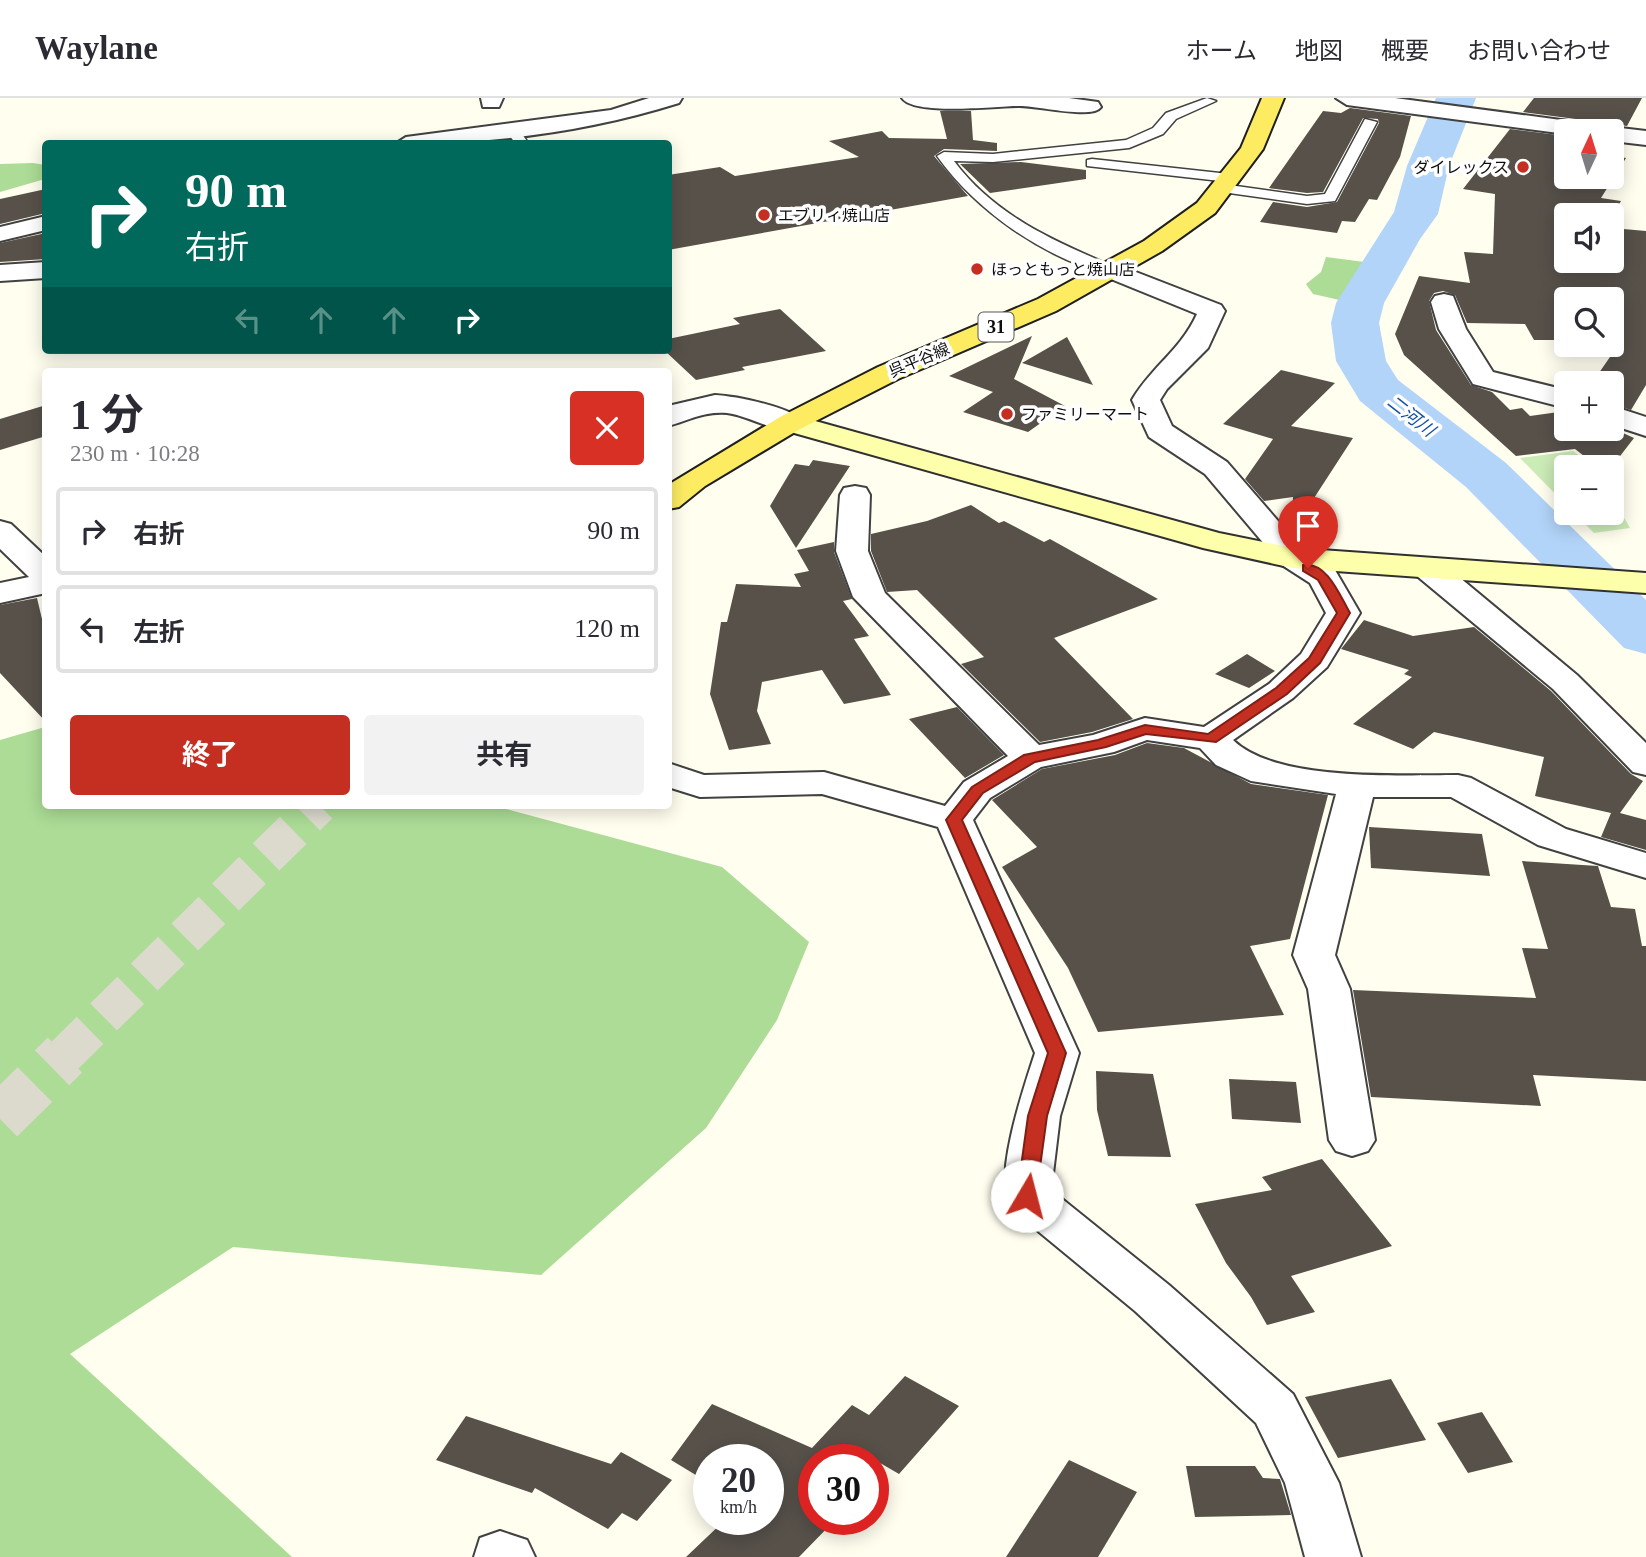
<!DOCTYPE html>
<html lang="ja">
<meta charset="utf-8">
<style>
body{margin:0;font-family:"Times New Roman","Noto Sans JP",serif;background:#f2f2f3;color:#2b2b33;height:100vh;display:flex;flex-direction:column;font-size:26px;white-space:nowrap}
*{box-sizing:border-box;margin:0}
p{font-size:23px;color:#7c7c81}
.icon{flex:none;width:38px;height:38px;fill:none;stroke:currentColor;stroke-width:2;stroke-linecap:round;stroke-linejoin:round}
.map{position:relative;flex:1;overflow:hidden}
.side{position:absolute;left:42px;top:270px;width:630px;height:441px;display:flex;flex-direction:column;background:#fff;border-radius:7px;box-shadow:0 4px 18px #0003}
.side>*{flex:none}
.banner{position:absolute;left:42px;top:42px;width:630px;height:214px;border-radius:7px;box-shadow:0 4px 18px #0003;background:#00695c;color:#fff;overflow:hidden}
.needle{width:46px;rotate:4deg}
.controls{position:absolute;left:1554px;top:21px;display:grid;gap:14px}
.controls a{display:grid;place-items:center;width:70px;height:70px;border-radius:7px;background:#fff;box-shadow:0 4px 18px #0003;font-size:35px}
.speed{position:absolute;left:693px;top:1346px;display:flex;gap:14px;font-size:35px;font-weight:700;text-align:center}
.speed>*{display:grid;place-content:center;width:91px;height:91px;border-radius:50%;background:#fff;box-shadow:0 4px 18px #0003;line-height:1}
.speed small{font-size:18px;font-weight:400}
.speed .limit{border:10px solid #d22;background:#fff;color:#111}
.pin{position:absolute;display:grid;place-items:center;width:60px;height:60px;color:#fff;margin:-72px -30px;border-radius:50% 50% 50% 0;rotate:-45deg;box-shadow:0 0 7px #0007}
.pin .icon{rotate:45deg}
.me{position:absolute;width:77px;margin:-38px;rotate:8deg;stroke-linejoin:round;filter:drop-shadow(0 0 5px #0008)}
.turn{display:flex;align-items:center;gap:24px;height:147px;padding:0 28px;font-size:32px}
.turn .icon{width:91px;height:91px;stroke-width:2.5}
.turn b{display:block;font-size:49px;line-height:60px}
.lanes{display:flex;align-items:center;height:66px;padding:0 28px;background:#0003;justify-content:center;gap:35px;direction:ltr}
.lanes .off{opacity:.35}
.round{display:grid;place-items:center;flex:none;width:74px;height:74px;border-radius:7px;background:#f2f2f3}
.overview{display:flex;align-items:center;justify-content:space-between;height:119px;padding:0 28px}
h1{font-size:42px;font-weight:700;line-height:52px}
.primary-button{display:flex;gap:14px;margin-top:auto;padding:14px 28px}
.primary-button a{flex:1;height:80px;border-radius:7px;background:#c42f21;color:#fff;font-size:28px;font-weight:700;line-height:80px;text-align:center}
.primary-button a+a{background:#f2f2f3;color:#2b2b33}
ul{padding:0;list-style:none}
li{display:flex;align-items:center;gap:21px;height:88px;margin:0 14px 10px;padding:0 14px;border:4px solid #e1e1e2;border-radius:7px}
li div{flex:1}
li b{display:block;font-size:26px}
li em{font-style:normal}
header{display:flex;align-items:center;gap:42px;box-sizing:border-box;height:98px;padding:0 35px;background:#fff;border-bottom:2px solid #e1e1e2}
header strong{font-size:33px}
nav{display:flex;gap:38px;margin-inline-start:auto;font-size:24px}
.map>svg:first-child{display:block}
</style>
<header>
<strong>Waylane</strong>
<nav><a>ホーム</a><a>地図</a><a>概要</a><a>お問い合わせ</a></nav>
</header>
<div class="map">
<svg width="1646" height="1459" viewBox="0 0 1646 1459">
<rect width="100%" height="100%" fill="#fffeef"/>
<g fill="#cbebb7">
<path d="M1573,353L1594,368L1607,367L1612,369H1566V407L1520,360Z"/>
<path d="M1612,369L1617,372L1612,398L1630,430L1594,435L1574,415H1612Z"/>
</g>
<g fill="#acdc96">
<path d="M33,65L45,67V81L0,94V66Z"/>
<path d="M1326,159L1372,165L1353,205L1313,196L1306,186L1321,174Z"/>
<path d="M45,629L46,707H491L722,769L809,844L777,922L706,1030L541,1177L233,1149L70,1256L292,1459H0V642Z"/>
</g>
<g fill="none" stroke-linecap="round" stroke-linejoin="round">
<path fill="#b2d4f8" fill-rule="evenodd" d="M1436,0H1476L1449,68L1438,116L1420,141L1384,205L1379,225L1386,263L1398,282L1506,365L1646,502V556L1624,550L1466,389L1360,303L1336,263L1331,225L1336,205L1394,114L1407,68Z"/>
</g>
<g fill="#57514a">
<path d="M1534,0H1642L1627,28L1612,26L1603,30L1591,23L1523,14Z"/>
<path d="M1350,10L1411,18L1400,59L1377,102L1369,101L1355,124L1342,123L1337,135L1260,124L1273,104L1307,109L1337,104L1379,25L1378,21L1363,20L1323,94L1307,95L1269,90L1323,13L1341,15Z"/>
<path d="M940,13H971L973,42L997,45V53L944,51L934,58L968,98L668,152V77L720,69L735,78L859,59L829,43L882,33L889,40L947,41Z"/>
<path d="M1510,31L1566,38V79H1612V57L1626,60L1601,100L1621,103L1612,118L1566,117V163H1612V130L1646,133V287L1631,312L1612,306V285H1592L1621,243L1612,242V201H1566V242H1534L1525,226L1467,225L1455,197L1443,193L1434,195L1429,203L1436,232L1471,287L1492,294L1510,312L1522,310L1530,318L1566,313V331L1612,330L1634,340L1617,362L1593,365L1575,351L1516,358L1404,257L1395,236L1419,178L1470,185L1464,154L1493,156L1495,96L1463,91Z"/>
<path d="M1021,64L1086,72V81L990,95L960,66Z"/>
<path d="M46,91V115L0,126V101Z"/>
<path d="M46,135V161L0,164V145Z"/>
<path d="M780,211L826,253L742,269L745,272L696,282L664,252H668V241L740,226L733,220Z"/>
<path d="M1032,238L1014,281L1065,308L1028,334L963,314L993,294L949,278Z"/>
<path d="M1067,239L1093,287L1022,265Z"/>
<path d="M1281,272L1335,285L1291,328L1353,340L1292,434L1293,399L1264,403L1245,381L1273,341L1223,326Z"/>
<path d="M46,307V338L0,352V321Z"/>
<path d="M813,362L850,368L796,450L770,408L795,366L809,368Z"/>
<path d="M971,407L999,425L1004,423L1044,444L1050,441L1158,501L1054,540L1133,621L1092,634L1040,644L961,566L984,559L917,492L887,494L871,453V436L927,423Z"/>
<path d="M834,444V454L852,501L843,503L869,538L854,541L891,597L844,606L822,572L762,584L757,613L771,646L729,652L710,596L721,524H727L736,486L801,489L794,476L809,473L797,452Z"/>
<path d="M37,500L46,538V624L0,575V507Z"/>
<path d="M1364,522L1413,538L1474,529L1551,593L1631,676L1643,683L1620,715L1646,722V752L1601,739L1611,715L1535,698L1544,659L1434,634L1413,651L1353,626L1412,579L1404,576L1409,572L1341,551Z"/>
<path d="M1247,556L1275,573L1249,590L1215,576Z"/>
<path d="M957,609L1004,657L965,680L909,621Z"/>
<path d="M1147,645L1184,650L1251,686L1328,697L1290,841L1250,848L1284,917L1098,934L1068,870L1002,769L1037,749L992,702L1042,671L1115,657Z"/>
<path d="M1369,729L1482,736L1490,778L1371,770Z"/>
<path d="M1522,763L1598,768L1611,809L1635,811L1642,848H1646V983L1533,977L1541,1008L1371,999L1353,892L1536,900L1522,850L1548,851Z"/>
<path d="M1096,973L1153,976L1171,1059L1108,1058L1097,1012Z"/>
<path d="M1229,981L1296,984L1301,1025L1232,1021Z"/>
<path d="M1322,1061L1392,1148L1291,1178L1315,1214L1267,1227L1251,1199L1226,1165L1195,1106L1272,1092L1262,1079Z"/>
<path d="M905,1278L959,1308L899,1376L875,1362H814V1421H836L799,1459H686L726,1421H768V1362H709V1385L671,1362L712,1306L812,1350L852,1307L869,1317Z"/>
<path d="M1391,1281L1426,1342L1338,1360L1305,1299Z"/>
<path d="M1482,1314L1513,1364L1468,1375L1437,1325Z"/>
<path d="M466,1318L611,1366L621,1354L672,1382L637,1423L622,1415L608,1431L535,1390L532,1395L436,1362Z"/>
<path d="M1069,1362L1137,1394L1098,1459H1006Z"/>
<path d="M1186,1368H1255L1263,1380L1280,1381L1291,1417L1195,1419Z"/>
</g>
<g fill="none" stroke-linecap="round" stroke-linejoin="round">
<path stroke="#dbdacd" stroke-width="38" stroke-dasharray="38 19" stroke-linecap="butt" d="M63,959L319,707"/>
<path stroke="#dbdacd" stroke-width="49" stroke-dasharray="49 24" stroke-linecap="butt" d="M0,1021L65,957"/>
<g stroke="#414141" stroke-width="3">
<g id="lane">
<path d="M1207,0L1216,3L1176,21L1163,36L1129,50L993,64L954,63C994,117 1054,143 1115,169L1118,172L1110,177C1044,160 976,113 937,58L944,54L993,56L1126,42L1153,30L1166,15Z"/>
<path d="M1365,21L1377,24L1335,103L1307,106L1222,94L1215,90L1222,86L1307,98L1325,96Z"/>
<path d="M507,29H517L529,46H516L505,32Z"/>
<path d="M1092,61L1229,76L1236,80L1229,84L1087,68V62Z"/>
</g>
</g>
<g stroke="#414141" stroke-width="4">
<g id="street">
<path d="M481,0H503L499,9H483Z"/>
<path d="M649,0H682L679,5C587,34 491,46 395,46L406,39L611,12Z"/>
<path d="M902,0H1069L1098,4L1101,9C1092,22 1035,7 1018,8C996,8 914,18 902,0Z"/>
<path d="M1336,0H1395L1591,26L1602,33H1566V36L1347,7Z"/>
<path d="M1612,29L1646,33V47L1612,43V33H1603Z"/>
<path d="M46,118V132L0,143V129Z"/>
<path d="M46,164V180L0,183V167Z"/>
<path d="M1110,164L1221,207L1225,213L1208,250L1167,291L1160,302L1172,328L1227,364L1304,453L1335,472L1360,515L1327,569L1293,600L1233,642C1276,684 1400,677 1458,677L1471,680L1566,731L1646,755V780L1538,747L1451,699H1373L1335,857L1350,891L1375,1042L1368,1053L1352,1058L1336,1053L1329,1042L1308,891L1293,857L1336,696L1251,683L1216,667L1200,650L1147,642L1114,654L1041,669L990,700L973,722L1079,955L1060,1018L1051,1092L1169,1187L1293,1296L1339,1385L1361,1459H1305L1285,1385L1256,1325L1135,1213L1010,1110C993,1079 1024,989 1035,955L938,729L822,696L700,699L668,689V665L704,677L824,674L945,708L964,684L1008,658L853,499L836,453L840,397L844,390L855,388L866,390L870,397L868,453L885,495L1039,647L1093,637L1145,620L1204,629L1269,586L1301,556L1326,515L1310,485L1282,467L1205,376L1149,339L1132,302C1152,268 1180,253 1197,216L1101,177L1097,172L1101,167Z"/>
<path d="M1444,196L1453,198L1466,231L1493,274L1566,292V310L1473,286L1439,231L1431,204L1435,198Z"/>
<path d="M715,297C735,298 793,309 805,325L800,331C776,337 751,318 727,315C705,313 689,322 668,328V308Z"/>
<path d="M1612,308L1646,319V338L1612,327Z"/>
<path d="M0,423L11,426L46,459V495L0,505V485L29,479L0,451Z"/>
<path d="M1429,461L1441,464L1577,577L1646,645V677L1633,674L1553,591L1417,478L1413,471L1417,464Z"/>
<path d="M500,1433L527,1442L535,1459H474L480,1440Z"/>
</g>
</g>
<g stroke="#303030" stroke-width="4">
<path id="secondary" d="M790,316L1219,435L1293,450L1646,475V495L1293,470L1203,450L780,331L775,325L780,319Z"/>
</g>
<g stroke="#1f1f1f" stroke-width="4">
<path id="primary" d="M1262,0H1284L1263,51L1215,115L1162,153L1056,213L898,281L800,331L705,388L679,409L668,411V387L780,319L878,269L1038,201L1144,143L1197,105L1241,50Z"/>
</g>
<use href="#lane" fill="#fff" fill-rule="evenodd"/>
<use href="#street" fill="#fff" fill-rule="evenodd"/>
<use href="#secondary" fill="#fdffaa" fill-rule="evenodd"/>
<use href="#primary" fill="#fdec62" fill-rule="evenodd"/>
</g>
<path fill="#c42f21" stroke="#7f1f15" stroke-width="2" d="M1303,467C1327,463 1340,498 1350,515L1320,565L1287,596L1216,644L1146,636L1106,649L1035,664L983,695L962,722L1066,955L1047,1018L1036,1098L1034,1103H1020L1017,1098L1028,1018L1048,955L946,722L972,689L1024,657L1098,642L1145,627L1208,636L1276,590L1309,560L1337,515L1318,482L1303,473Z"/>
<g fill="#c42f21" stroke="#fff" stroke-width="2.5">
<circle cx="1523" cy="69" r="7"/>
<circle cx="764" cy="117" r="7"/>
<circle cx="977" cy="171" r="7"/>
<circle cx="1007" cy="316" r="7"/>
</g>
<g text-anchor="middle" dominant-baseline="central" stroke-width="7" stroke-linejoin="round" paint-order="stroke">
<g font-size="16" fill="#0e0e0e" stroke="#fff" text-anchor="start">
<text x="1509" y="69" text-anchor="end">ダイレックス</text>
<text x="778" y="117">エブリィ焼山店</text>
<text x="991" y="171">ほっともっと焼山店</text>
<text x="1021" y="316">ファミリーマート</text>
</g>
<g font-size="16" fill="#0e0e0e" stroke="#fff">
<text transform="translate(919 262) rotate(-23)">呉平谷線</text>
</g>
<rect fill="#fff" stroke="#565656" stroke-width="2" x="978.5" y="214.5" width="35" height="29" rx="5"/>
<g font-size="18" font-weight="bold" fill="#0e0e0e">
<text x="996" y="229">31</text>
</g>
<g font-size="18" font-style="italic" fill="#1251a5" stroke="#fff">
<text transform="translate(1411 318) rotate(38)">二河川</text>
</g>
</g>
</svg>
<div class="controls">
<a><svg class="needle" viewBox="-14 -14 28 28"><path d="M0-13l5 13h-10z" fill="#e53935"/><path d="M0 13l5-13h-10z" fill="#7c7c81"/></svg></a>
<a><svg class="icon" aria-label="sound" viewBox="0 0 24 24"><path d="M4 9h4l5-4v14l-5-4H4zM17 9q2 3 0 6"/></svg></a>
<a><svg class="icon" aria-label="search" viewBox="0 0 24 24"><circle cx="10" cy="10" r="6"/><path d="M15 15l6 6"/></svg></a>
<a>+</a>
<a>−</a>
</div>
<div class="speed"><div>20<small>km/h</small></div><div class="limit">30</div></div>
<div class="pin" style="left:1308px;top:470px;background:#d93025"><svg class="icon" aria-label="arrive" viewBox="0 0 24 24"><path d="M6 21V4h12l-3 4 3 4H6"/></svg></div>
<svg class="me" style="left:1027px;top:1098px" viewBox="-20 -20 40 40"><circle r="19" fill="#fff"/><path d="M0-13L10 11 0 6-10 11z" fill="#c42f21"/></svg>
<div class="banner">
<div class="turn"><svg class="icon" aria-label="right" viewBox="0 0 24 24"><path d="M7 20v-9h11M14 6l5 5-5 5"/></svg><div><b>90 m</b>右折</div></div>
<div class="lanes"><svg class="icon off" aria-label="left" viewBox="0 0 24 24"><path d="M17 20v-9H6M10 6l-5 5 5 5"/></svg><svg class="icon off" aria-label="ahead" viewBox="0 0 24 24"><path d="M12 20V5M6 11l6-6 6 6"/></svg><svg class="icon off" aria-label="ahead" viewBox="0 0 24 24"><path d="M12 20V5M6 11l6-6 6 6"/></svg><svg class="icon" aria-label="right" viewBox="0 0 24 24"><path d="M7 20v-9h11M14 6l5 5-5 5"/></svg></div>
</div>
<section class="side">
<div class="overview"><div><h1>1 分</h1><p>230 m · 10:28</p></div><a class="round" style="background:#d93025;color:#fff"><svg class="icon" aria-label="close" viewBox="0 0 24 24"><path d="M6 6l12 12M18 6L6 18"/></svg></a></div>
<ul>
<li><svg class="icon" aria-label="right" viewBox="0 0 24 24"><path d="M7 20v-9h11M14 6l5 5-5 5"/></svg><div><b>右折</b></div><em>90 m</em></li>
<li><svg class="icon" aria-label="left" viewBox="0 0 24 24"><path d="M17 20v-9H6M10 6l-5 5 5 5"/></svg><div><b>左折</b></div><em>120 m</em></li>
</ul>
<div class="primary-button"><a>終了</a><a>共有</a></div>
</section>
</div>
